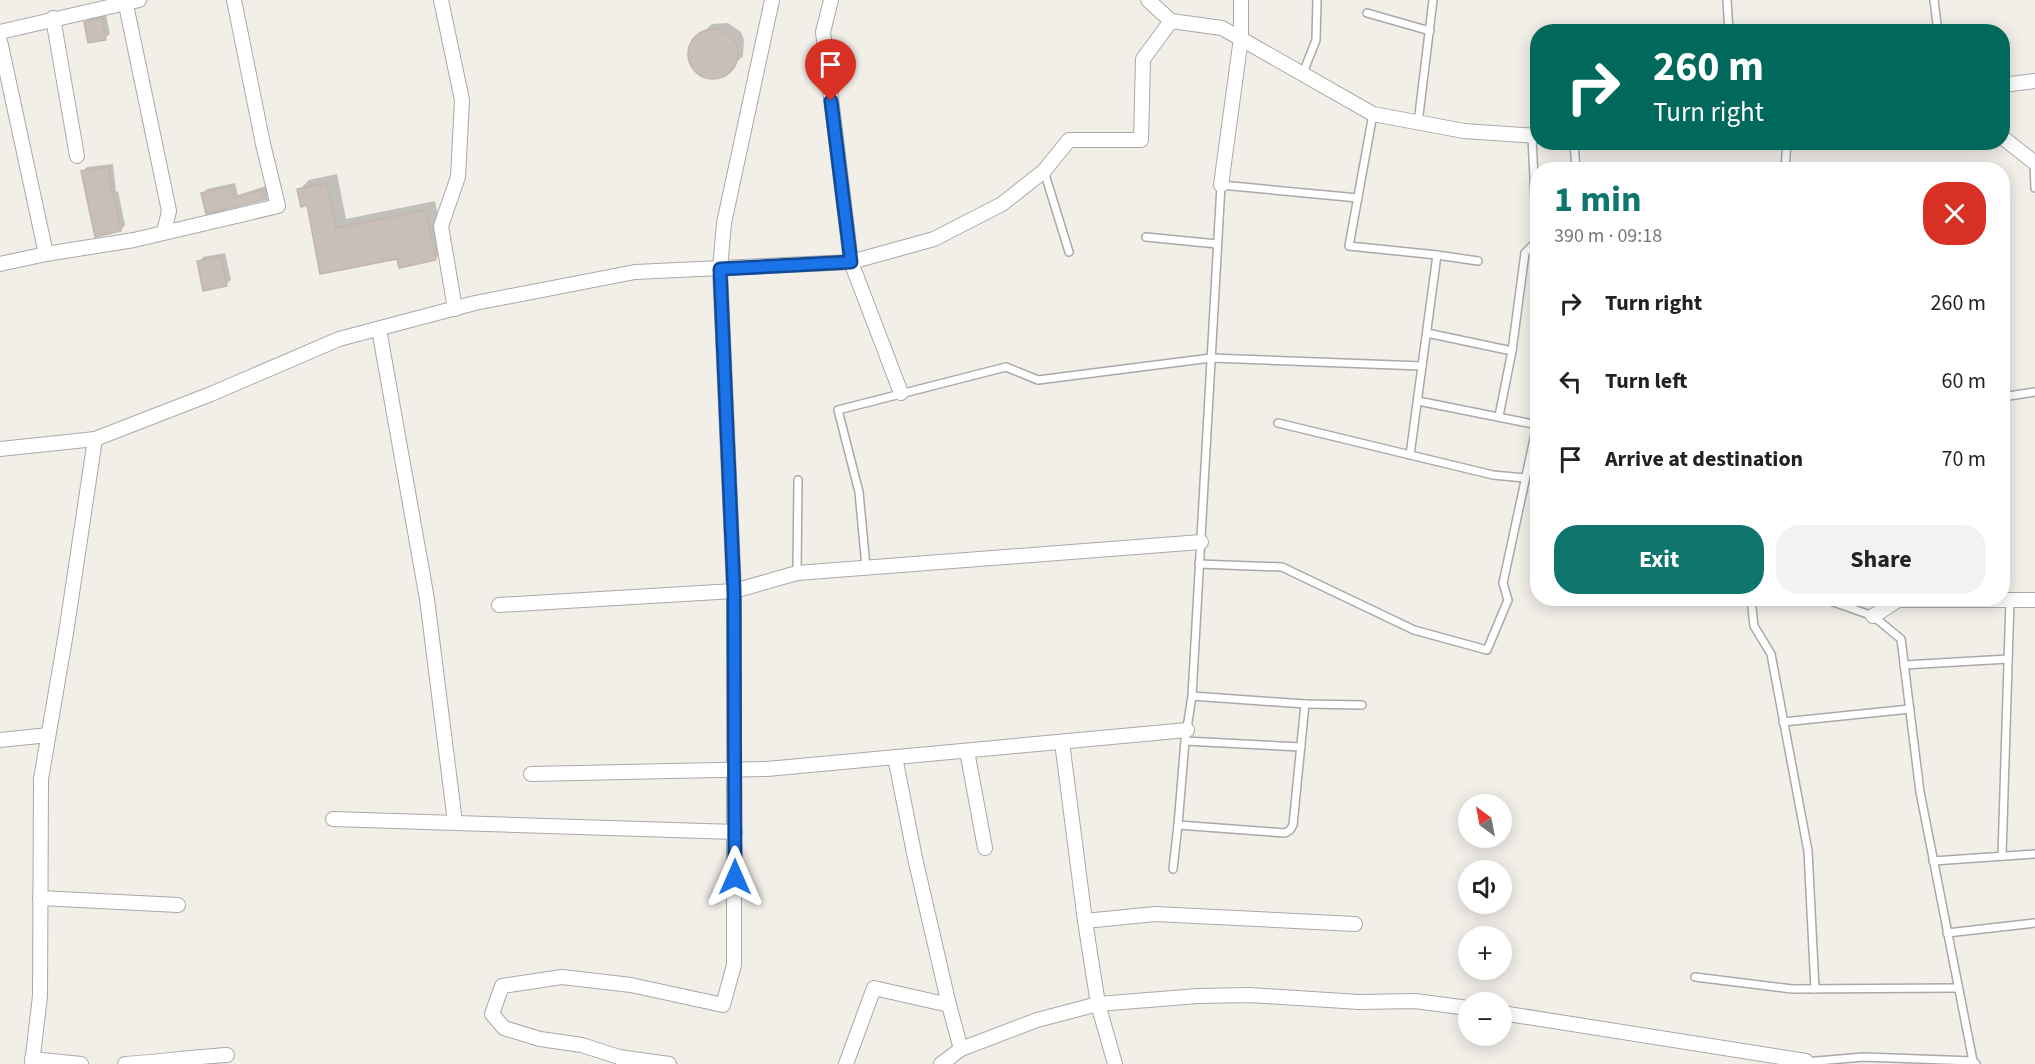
<!DOCTYPE html>
<meta charset="utf-8">
<style>
body{margin:0;font-family:"Source Sans 3",sans-serif;background:#f2f2f2;color:#222;height:100vh;display:flex;flex-direction:column;font-size:22px;white-space:nowrap}
*{box-sizing:border-box;margin:0}
p{font-size:20px;color:#767676}
.icon{flex:none;width:33px;height:33px;fill:none;stroke:currentColor;stroke-width:2;stroke-linecap:round;stroke-linejoin:round}
.map{position:relative;flex:1;overflow:hidden}
.details{position:absolute;left:1530px;top:162px;width:480px;height:444px;display:flex;flex-direction:column;background:#fff;border-radius:24px;box-shadow:0 3px 15px #0003}
.details>*{flex:none}
.banner{position:absolute;left:1530px;top:24px;width:480px;height:126px;border-radius:24px;box-shadow:0 3px 15px #0003;background:#00695c;color:#fff;overflow:hidden}
.needle{width:39px;rotate:328deg}
.fabs{position:absolute;left:1458px;top:794px;display:grid;gap:12px}
.fabs a{display:grid;place-items:center;width:54px;height:54px;border-radius:50%;background:#fff;box-shadow:0 3px 15px #0003;font-size:30px}
.pin{position:absolute;display:grid;place-items:center;width:51px;height:51px;color:#fff;margin:-62px -26px;border-radius:50% 50% 50% 0;rotate:-45deg;box-shadow:0 0 6px #0007}
.pin .icon{rotate:45deg}
.me{position:absolute;width:66px;margin:-33px;rotate:0deg;stroke-linejoin:round;filter:drop-shadow(0 0 4px #0008)}
.turn{display:flex;align-items:center;gap:21px;height:126px;padding:0 24px;font-size:27px}
.turn .icon{width:78px;height:78px;stroke-width:2.5}
.turn b{display:block;font-size:42px;line-height:51px}
.round{display:grid;place-items:center;flex:none;width:63px;height:63px;border-radius:24px;background:#f2f2f2}
.head{display:flex;align-items:center;justify-content:space-between;height:102px;padding:0 24px}
h1{font-size:36px;font-weight:700;line-height:45px;color:#0f766e}
.primary-button{display:flex;gap:12px;margin-top:auto;padding:12px 24px}
.primary-button a{flex:1;height:69px;border-radius:24px;background:#0f766e;color:#fff;font-size:24px;font-weight:700;line-height:69px;text-align:center}
.primary-button a+a{background:#f2f2f2;color:#222}
ul{padding:0;list-style:none}
li{display:flex;align-items:center;gap:18px;height:78px;padding:0 24px}
li div{flex:1}
li b{display:block;font-size:22px}
li em{font-style:normal}
.map>svg:first-child{display:block}
</style>
<div class="map">
<svg width="2035" height="1064" viewBox="0 0 2035 1064">
<rect width="100%" height="100%" fill="#f2efe9"/>
<g fill="#0003">
<path d="M106,14L110,34L105,38L86,22L90,18Z"/>
<path d="M728,23L741,32L744,40L743,56L723,75L708,77L695,69L691,63L689,56L692,42L712,24Z"/>
<path d="M113,164L116,192L118,191L125,225L121,230L83,171L87,167Z"/>
<path d="M337,174L346,219L435,201L445,249L435,259L399,257L321,273L308,204L299,190L309,180Z"/>
<path d="M235,183L238,195L266,186L270,194L266,198L207,212L203,193L207,189Z"/>
<path d="M225,253L231,280L226,284L199,262L203,257Z"/>
</g>
<g fill="#c7bfb8" stroke="#c4b6ab" stroke-width="1.5">
<path d="M102,18L106,40L88,43L84,22Z"/>
<circle cx="713" cy="54" r="25"/>
<path d="M109,167L112,195H114L121,231L95,237L81,171Z"/>
<path d="M327,183L336,228L426,210L436,260L399,268L397,259L320,274L307,205L301,207L297,189Z"/>
<path d="M231,186L234,198L261,190L267,199L206,214L201,193Z"/>
<path d="M221,256L227,286L203,291L197,261Z"/>
</g>
<g fill="none" stroke-linecap="round" stroke-linejoin="round">
<g stroke="#a9a9a9" stroke-width="10">
<g id="lane">
<path d="M1727,0L1729,32"/>
<path d="M1934,0L1938,32"/>
<path d="M1367,13L1430,31"/>
<path d="M1303,73L1316,40L1317,0"/>
<path d="M1373,114L1349,246L1437,255L1478,261"/>
<path d="M1418,123L1433,0"/>
<path d="M1574,142L1576,170"/>
<path d="M2034,162L2035,188"/>
<path d="M1785,170L1787,142"/>
<path d="M1044,171L1069,252"/>
<path d="M1146,237L1217,244"/>
<path d="M1427,333L1512,351"/>
<path d="M2002,397L2035,392"/>
<path d="M1418,401L1538,425"/>
<path d="M1499,416L1512,351L1525,253L1537,241L1532,137"/>
<path d="M1278,423L1493,475L1525,478"/>
<path d="M1410,455L1437,255"/>
<path d="M1199,564L1282,567L1414,630L1487,650L1508,600L1503,583L1537,425"/>
<path d="M866,567L859,492L838,410L1006,367L1038,380L1211,358L1422,366"/>
<path d="M797,573L798,480"/>
<path d="M1751,598L1754,626L1771,654L1808,851L1815,989"/>
<path d="M1822,598L1873,616L1901,639L1920,792L1973,1061L1976,1064"/>
<path d="M1904,665L2008,659"/>
<path d="M1192,696L1305,704L1293,825L1290,830L1285,833L1178,825L1185,741L1192,696L1221,185L1358,198"/>
<path d="M1305,704L1362,705"/>
<path d="M1783,722L1910,709"/>
<path d="M1185,741L1301,747"/>
<path d="M2002,856L2010,600"/>
<path d="M1933,861L2035,854"/>
<path d="M1173,869L1178,825"/>
<path d="M1947,933L2035,923"/>
<path d="M1695,977L1792,989L1957,988"/>
<path d="M1805,1062L1864,1057L1973,1061"/>
</g>
</g>
<g stroke="#a9a9a9" stroke-width="16">
<g id="street">
<path d="M125,0L169,211L164,232"/>
<path d="M441,0L462,100L458,177L441,226L455,309"/>
<path d="M831,0L823,32L851,262L901,393"/>
<path d="M1148,0L1171,21L1222,28L1373,114L1464,131L1538,136"/>
<path d="M53,18L77,156"/>
<path d="M0,32L139,0"/>
<path d="M0,41L46,254"/>
<path d="M2002,85L2035,81"/>
<path d="M2002,137L2035,163"/>
<path d="M1221,185L1241,38V0"/>
<path d="M0,264L46,254L134,240L278,206L263,144L234,0"/>
<path d="M379,329L427,599L455,822"/>
<path d="M0,449L95,439L211,394L339,339L475,303L635,272L851,262L934,239L1002,204L1044,171L1069,140H1141L1143,59L1171,21"/>
<path d="M499,605L734,591L797,573L1201,542"/>
<path d="M1873,616L1898,600H2035"/>
<path d="M0,740L48,735"/>
<path d="M1062,742L1085,921L1098,1004L1115,1064"/>
<path d="M967,751L985,848"/>
<path d="M895,757L915,858L949,1005"/>
<path d="M531,774L767,769L1187,730"/>
<path d="M333,819L735,832"/>
<path d="M40,898L178,905"/>
<path d="M1085,921L1155,914L1355,924"/>
<path d="M1502,1013L1806,1061"/>
<path d="M32,1059L81,1064"/>
<path d="M32,1064L40,996L41,779L66,633L95,439"/>
<path d="M125,1064C159,1062 192,1057 227,1055"/>
<path d="M669,1064L619,1057L582,1045L540,1039L504,1028L492,1014L502,986L562,977L631,985L723,1005L734,965V591L720,269L724,223L772,0"/>
<path d="M846,1064L874,988L949,1005L961,1049"/>
<path d="M941,1064L961,1049L1037,1020L1098,1004L1198,996L1250,995L1359,1002L1415,1001L1468,1008"/>
</g>
</g>
<use href="#lane" stroke="#fff" stroke-width="7"/>
<use href="#street" stroke="#fff" stroke-width="14"/>
</g>
<g fill="none" stroke-linecap="round" stroke-linejoin="round">
<g stroke="#114b97" stroke-width="15">
<path id="route" d="M735,877L734,591L720,269L851,262L831,101"/>
</g>
<use href="#route" stroke="#1a73e8" stroke-width="10"/>
</g>
</svg>
<div class="fabs">
<a><svg class="needle" viewBox="-14 -14 28 28"><path d="M0-13l5 13h-10z" fill="#e53935"/><path d="M0 13l5-13h-10z" fill="#767676"/></svg></a>
<a><svg class="icon" aria-label="sound" viewBox="0 0 24 24"><path d="M4 9h4l5-4v14l-5-4H4zM17 9q2 3 0 6"/></svg></a>
<a>+</a>
<a>−</a>
</div>
<div class="pin" style="left:831px;top:101px;background:#d93025"><svg class="icon" aria-label="arrive" viewBox="0 0 24 24"><path d="M6 21V4h12l-3 4 3 4H6"/></svg></div>
<svg class="me" style="left:735px;top:877px" viewBox="-20 -20 40 40"><path d="M0-17L14 15 0 8-14 15z" fill="#1a73e8" stroke="#fff" stroke-width="4"/></svg>
<div class="banner">
<div class="turn"><svg class="icon" aria-label="right" viewBox="0 0 24 24"><path d="M7 20v-9h11M14 6l5 5-5 5"/></svg><div><b>260 m</b>Turn right</div></div>
</div>
<section class="details">
<div class="head"><div><h1>1 min</h1><p>390 m · 09:18</p></div><a class="round" style="background:#d93025;color:#fff"><svg class="icon" aria-label="close" viewBox="0 0 24 24"><path d="M6 6l12 12M18 6L6 18"/></svg></a></div>
<ul>
<li><svg class="icon" aria-label="right" viewBox="0 0 24 24"><path d="M7 20v-9h11M14 6l5 5-5 5"/></svg><div><b>Turn right</b></div><em>260 m</em></li>
<li><svg class="icon" aria-label="left" viewBox="0 0 24 24"><path d="M17 20v-9H6M10 6l-5 5 5 5"/></svg><div><b>Turn left</b></div><em>60 m</em></li>
<li><svg class="icon" aria-label="arrive" viewBox="0 0 24 24"><path d="M6 21V4h12l-3 4 3 4H6"/></svg><div><b>Arrive at destination</b></div><em>70 m</em></li>
</ul>
<div class="primary-button"><a>Exit</a><a>Share</a></div>
</section>
</div>
